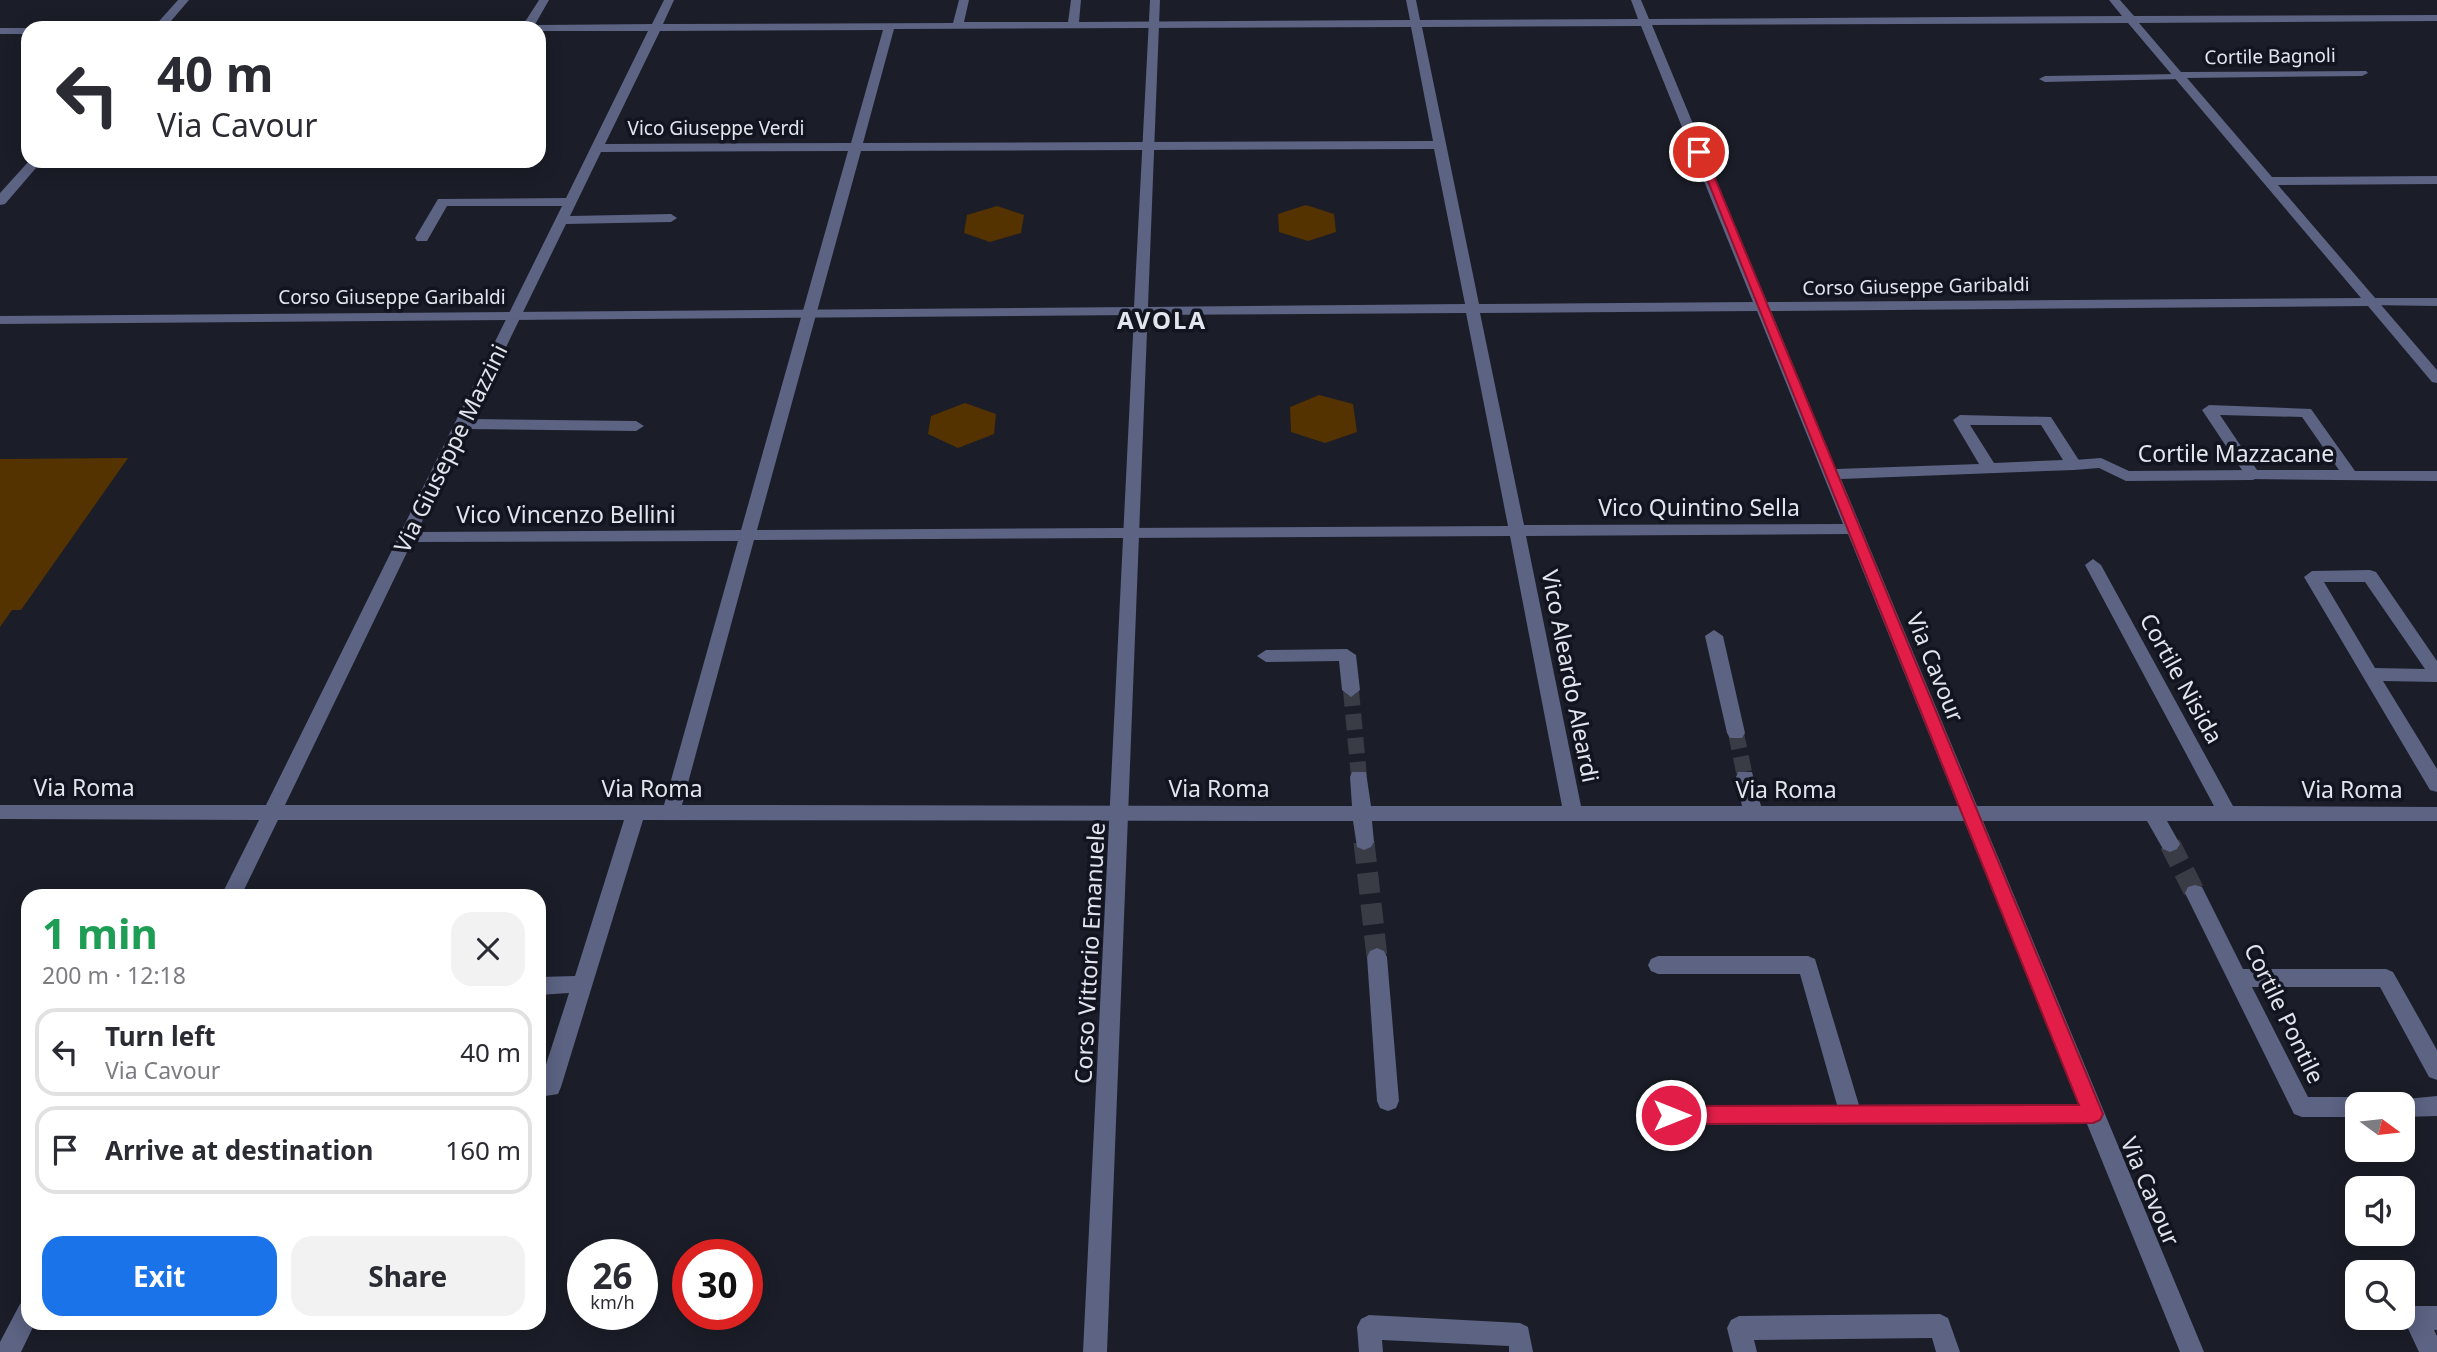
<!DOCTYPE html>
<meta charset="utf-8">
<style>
body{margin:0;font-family:"Noto Sans",sans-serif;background:#f2f2f3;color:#2b2b33;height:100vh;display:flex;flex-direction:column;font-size:26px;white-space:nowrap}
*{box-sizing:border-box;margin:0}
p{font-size:23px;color:#7c7c81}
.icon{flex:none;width:38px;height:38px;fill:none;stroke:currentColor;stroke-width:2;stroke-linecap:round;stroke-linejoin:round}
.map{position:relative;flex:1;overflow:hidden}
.side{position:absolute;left:21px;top:889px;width:525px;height:441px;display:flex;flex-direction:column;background:#fff;border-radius:21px;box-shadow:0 4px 18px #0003}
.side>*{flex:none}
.banner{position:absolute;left:21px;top:21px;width:525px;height:147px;border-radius:21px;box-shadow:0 4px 18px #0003;background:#fff;color:#2b2b33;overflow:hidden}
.needle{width:46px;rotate:105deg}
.buttons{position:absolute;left:2345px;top:1092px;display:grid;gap:14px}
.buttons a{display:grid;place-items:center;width:70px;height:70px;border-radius:14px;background:#fff;box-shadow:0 4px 18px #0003;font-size:35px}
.speed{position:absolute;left:567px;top:1239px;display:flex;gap:14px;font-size:35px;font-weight:700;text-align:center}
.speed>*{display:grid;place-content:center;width:91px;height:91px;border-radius:50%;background:#fff;box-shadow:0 4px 18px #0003;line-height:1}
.speed small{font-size:18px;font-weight:400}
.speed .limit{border:10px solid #d22;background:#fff;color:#111}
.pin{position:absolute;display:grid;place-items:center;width:60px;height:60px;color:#fff;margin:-30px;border:4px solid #fff;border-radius:50%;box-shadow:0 2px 7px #0007}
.me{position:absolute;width:77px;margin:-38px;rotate:90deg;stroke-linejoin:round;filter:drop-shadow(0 0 5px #0008)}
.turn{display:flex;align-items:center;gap:24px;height:147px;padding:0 21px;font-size:32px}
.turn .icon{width:91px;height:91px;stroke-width:2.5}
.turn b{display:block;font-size:49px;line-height:60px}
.round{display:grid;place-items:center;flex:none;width:74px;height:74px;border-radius:21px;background:#f2f2f3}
.head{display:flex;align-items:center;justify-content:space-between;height:119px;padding:0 21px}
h1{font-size:42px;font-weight:700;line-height:52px;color:#1e9e55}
.action{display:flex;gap:14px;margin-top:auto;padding:14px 21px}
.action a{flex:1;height:80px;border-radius:21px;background:#1a73e8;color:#fff;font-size:28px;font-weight:700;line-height:80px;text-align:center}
.action a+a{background:#f2f2f3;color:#2b2b33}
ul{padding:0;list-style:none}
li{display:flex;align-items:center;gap:21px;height:88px;margin:0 14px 10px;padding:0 7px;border:4px solid #e1e1e2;border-radius:21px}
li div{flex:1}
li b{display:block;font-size:26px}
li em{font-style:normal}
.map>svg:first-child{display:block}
</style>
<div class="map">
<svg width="2437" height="1352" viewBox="0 0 2437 1352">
<rect width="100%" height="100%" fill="#1b1d28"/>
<g fill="#530">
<path d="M1306,205L1334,214L1336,232L1308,241L1279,232L1278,214Z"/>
<path d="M997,206L1024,215L1021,233L990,242L964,233L967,215Z"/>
<path d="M1319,395L1353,404L1357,432L1325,443L1291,432L1290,407Z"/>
<path d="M965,403L996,414L994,434L958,448L928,434L931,416Z"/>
<path d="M128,458L21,610H12L0,627V459Z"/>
</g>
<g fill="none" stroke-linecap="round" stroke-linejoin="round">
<g stroke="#393b45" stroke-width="16" stroke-dasharray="16 8" stroke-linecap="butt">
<path d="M1351,690L1359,777"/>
<path d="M1736,733L1745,777"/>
</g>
<g stroke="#393b45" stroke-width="21" stroke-dasharray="21 10" stroke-linecap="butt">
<path d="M1364,842L1377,957"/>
<path d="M2170,844L2195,893"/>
</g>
<g fill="#5c6383" fill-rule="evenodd">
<path d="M2179,74L2183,75V79L2045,82L2039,79L2045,76Z"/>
<path d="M2372,298H2437V306L2367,305L2365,302Z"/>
<path d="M2101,458L2129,471L2253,470L2261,475L2253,480L2126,481L2099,468L2074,470L2066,465L2074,460Z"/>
</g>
<g fill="#5c6383" fill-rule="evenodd">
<path d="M178,0H189L165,28H153Z"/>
<path d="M539,0H549L533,28H521Z"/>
<path d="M664,0H674L663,24L953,23L959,0H969L964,22H1068L1071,0H1081L1079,22L1410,20L1406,0H1416L1420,20L1638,19L1631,0H1641L1649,19L2122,16L2109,0H2120L2134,16L2437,15V21L2139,23L2181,72L2366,71L2368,73L2362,76L2187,78L2272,177L2437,176V184L2278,185L2437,370V383L2432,382L2368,306L1771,311L1836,469L1979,464L1953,420L1960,415L2051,417L2082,465L2074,470L1841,479L1977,806H2214L2085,565L2093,559L2101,565L2233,806L2437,807V821H2167L2180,844L2177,849L2170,852L2163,849L2147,821H1983L2204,1352H2180L2087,1124L1670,1125L1662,1122L1659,1115L1662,1108L1670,1105H1837L1800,974H1658L1651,971L1648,965L1651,959L1658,956H1808L1815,959L1859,1105L2079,1104L1964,821H1372L1374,842L1371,847L1364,850L1357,847L1353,821L643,820L561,1087L558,1094L539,1097V1077H542L569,993L539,995V977L575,976L624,820H278L241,896H221L259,820L0,819V805H266L562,206H447L427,241H417L415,238L438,199L566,198L648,31H539V28H533L539,25L652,24ZM2128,23L2361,298L1767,302L1652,25ZM1641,26L1753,302L1479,304L1422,27ZM1411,27L1433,141L863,143L894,29ZM883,30L851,143L605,144L660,31ZM1434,149L1465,304L1143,307L1136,311L1143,315L1466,313L1508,526L757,530L861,151ZM848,151L741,530L417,532L467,429L636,431L644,426L636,421L471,419L566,224L671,222L677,218L671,214L570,216L601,152ZM1757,311L1843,524L1524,525L1480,313ZM1970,425H2041L2063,460L1994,463ZM1848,534L1958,806H1761L1752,772H1738L1736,777L1742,806H1581L1526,536ZM1510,536L1562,806H1371L1366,772H1352L1350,777L1352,806L682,805L754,540ZM738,541L664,805H285L412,542Z"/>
<path d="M0,28H29L28,34H0Z"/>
<path d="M29,161H42L5,204L0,205V193Z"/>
<path d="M2209,405L2311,409L2355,471H2437V481L2248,479L2202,410ZM2220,415L2302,417L2339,470H2257Z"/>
<path d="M2370,570L2376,572L2437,661V682L2383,681L2437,769V792L2430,790L2304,577L2312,571ZM2324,582H2365L2425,669L2375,668Z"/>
<path d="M1714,630L1723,636L1745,733L1742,738H1730L1727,733L1705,636Z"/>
<path d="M1347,649L1356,655L1360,690L1351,697L1342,690L1339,661L1266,662L1257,656L1266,650Z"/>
<path d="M2195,885L2202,887L2243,969H2386L2393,972L2437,1050V1080L2429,1077L2380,987H2252L2308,1097H2357L2365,1100L2367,1104H2357V1117H2302L2294,1114L2185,893L2188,887Z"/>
<path d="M1377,948L1384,951L1387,957L1399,1101L1396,1108L1388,1111L1380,1108L1377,1101L1367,957L1370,951Z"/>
<path d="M2437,1096V1116L2403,1117V1104H2393L2395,1100Z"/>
<path d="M28,1300V1323H35L21,1352H0V1342L20,1304Z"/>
<path d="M2415,1306H2437V1330H2434L2437,1336V1352H2419L2403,1318L2407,1310Z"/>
<path d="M1940,1314L1948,1318L1960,1352H1936L1932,1338L1754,1340L1757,1352H1733L1727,1328L1731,1320L1739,1316Z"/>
<path d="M1369,1315L1520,1323L1528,1327L1533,1352H1509V1346L1382,1340L1383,1352H1359L1357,1327L1361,1319Z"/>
</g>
<path fill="#5c6383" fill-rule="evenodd" d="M1150,0H1160L1107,1352H1083L1134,315L0,324V316L1134,307Z"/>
</g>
<path fill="#e11d48" stroke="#92132f" stroke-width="2" d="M1695,149L1704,152L2103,1114L2100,1120L2093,1123L1671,1124L1664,1121L1661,1115L1664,1108L1671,1106L2079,1105Z"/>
<g text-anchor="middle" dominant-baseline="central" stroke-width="7" stroke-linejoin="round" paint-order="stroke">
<g font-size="19" fill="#e2e5ec" stroke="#12141f">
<text transform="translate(2270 56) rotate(-1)">Cortile Bagnoli</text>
<text x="716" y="128">Vico Giuseppe Verdi</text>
<text transform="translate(1916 286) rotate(-1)">Corso Giuseppe Garibaldi</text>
<text x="392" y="297">Corso Giuseppe Garibaldi</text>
</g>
<g font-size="23" fill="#e2e5ec" stroke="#12141f">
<text transform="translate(450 448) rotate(-64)">Via Giuseppe Mazzini</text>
<text x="2236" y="453">Cortile Mazzacane</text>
<text x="1699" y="507">Vico Quintino Sella</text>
<text x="566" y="514">Vico Vincenzo Bellini</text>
<text transform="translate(1936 667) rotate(68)">Via Cavour</text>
<text transform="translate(1571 676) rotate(79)">Vico Aleardo Aleardi</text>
<text transform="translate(2182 678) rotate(61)">Cortile Nisida</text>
<text x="84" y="787">Via Roma</text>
<text x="652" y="788">Via Roma</text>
<text x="1219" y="788">Via Roma</text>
<text x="1786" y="789">Via Roma</text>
<text x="2352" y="789">Via Roma</text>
<text transform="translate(1089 953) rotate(-87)">Corso Vittorio Emanuele</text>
<text transform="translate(2285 1013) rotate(64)">Cortile Pontile</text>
<text transform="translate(2151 1191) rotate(67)">Via Cavour</text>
</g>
<g font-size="24" font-weight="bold" letter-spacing="2" fill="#e2e5ec" stroke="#12141f">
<text x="1162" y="319">AVOLA</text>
</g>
</g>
</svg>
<div class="buttons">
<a><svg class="needle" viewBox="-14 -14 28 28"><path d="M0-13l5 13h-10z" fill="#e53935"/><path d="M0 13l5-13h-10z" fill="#7c7c81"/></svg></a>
<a><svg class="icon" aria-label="sound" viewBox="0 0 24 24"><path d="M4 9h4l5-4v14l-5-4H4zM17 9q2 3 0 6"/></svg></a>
<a><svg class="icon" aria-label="search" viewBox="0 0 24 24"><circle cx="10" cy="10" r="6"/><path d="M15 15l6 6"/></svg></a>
</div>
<div class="speed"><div>26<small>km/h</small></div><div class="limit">30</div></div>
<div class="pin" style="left:1699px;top:152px;background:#d93025"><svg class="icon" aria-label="arrive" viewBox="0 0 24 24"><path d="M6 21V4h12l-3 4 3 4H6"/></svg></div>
<svg class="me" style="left:1671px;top:1115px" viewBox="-20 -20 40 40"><circle r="17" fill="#e11d48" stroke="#fff" stroke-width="3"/><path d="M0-11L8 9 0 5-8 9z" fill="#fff"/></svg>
<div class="banner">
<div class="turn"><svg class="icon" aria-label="left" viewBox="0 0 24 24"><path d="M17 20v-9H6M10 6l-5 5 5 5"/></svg><div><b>40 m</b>Via Cavour</div></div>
</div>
<section class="side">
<div class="head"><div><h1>1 min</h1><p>200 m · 12:18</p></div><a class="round"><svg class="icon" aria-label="close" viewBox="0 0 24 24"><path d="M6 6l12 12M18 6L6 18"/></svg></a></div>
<ul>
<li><svg class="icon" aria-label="left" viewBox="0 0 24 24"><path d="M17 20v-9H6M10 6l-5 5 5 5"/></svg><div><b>Turn left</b><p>Via Cavour</p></div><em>40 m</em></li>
<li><svg class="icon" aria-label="arrive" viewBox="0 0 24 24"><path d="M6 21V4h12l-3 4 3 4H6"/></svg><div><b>Arrive at destination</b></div><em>160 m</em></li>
</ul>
<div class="action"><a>Exit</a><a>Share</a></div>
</section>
</div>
